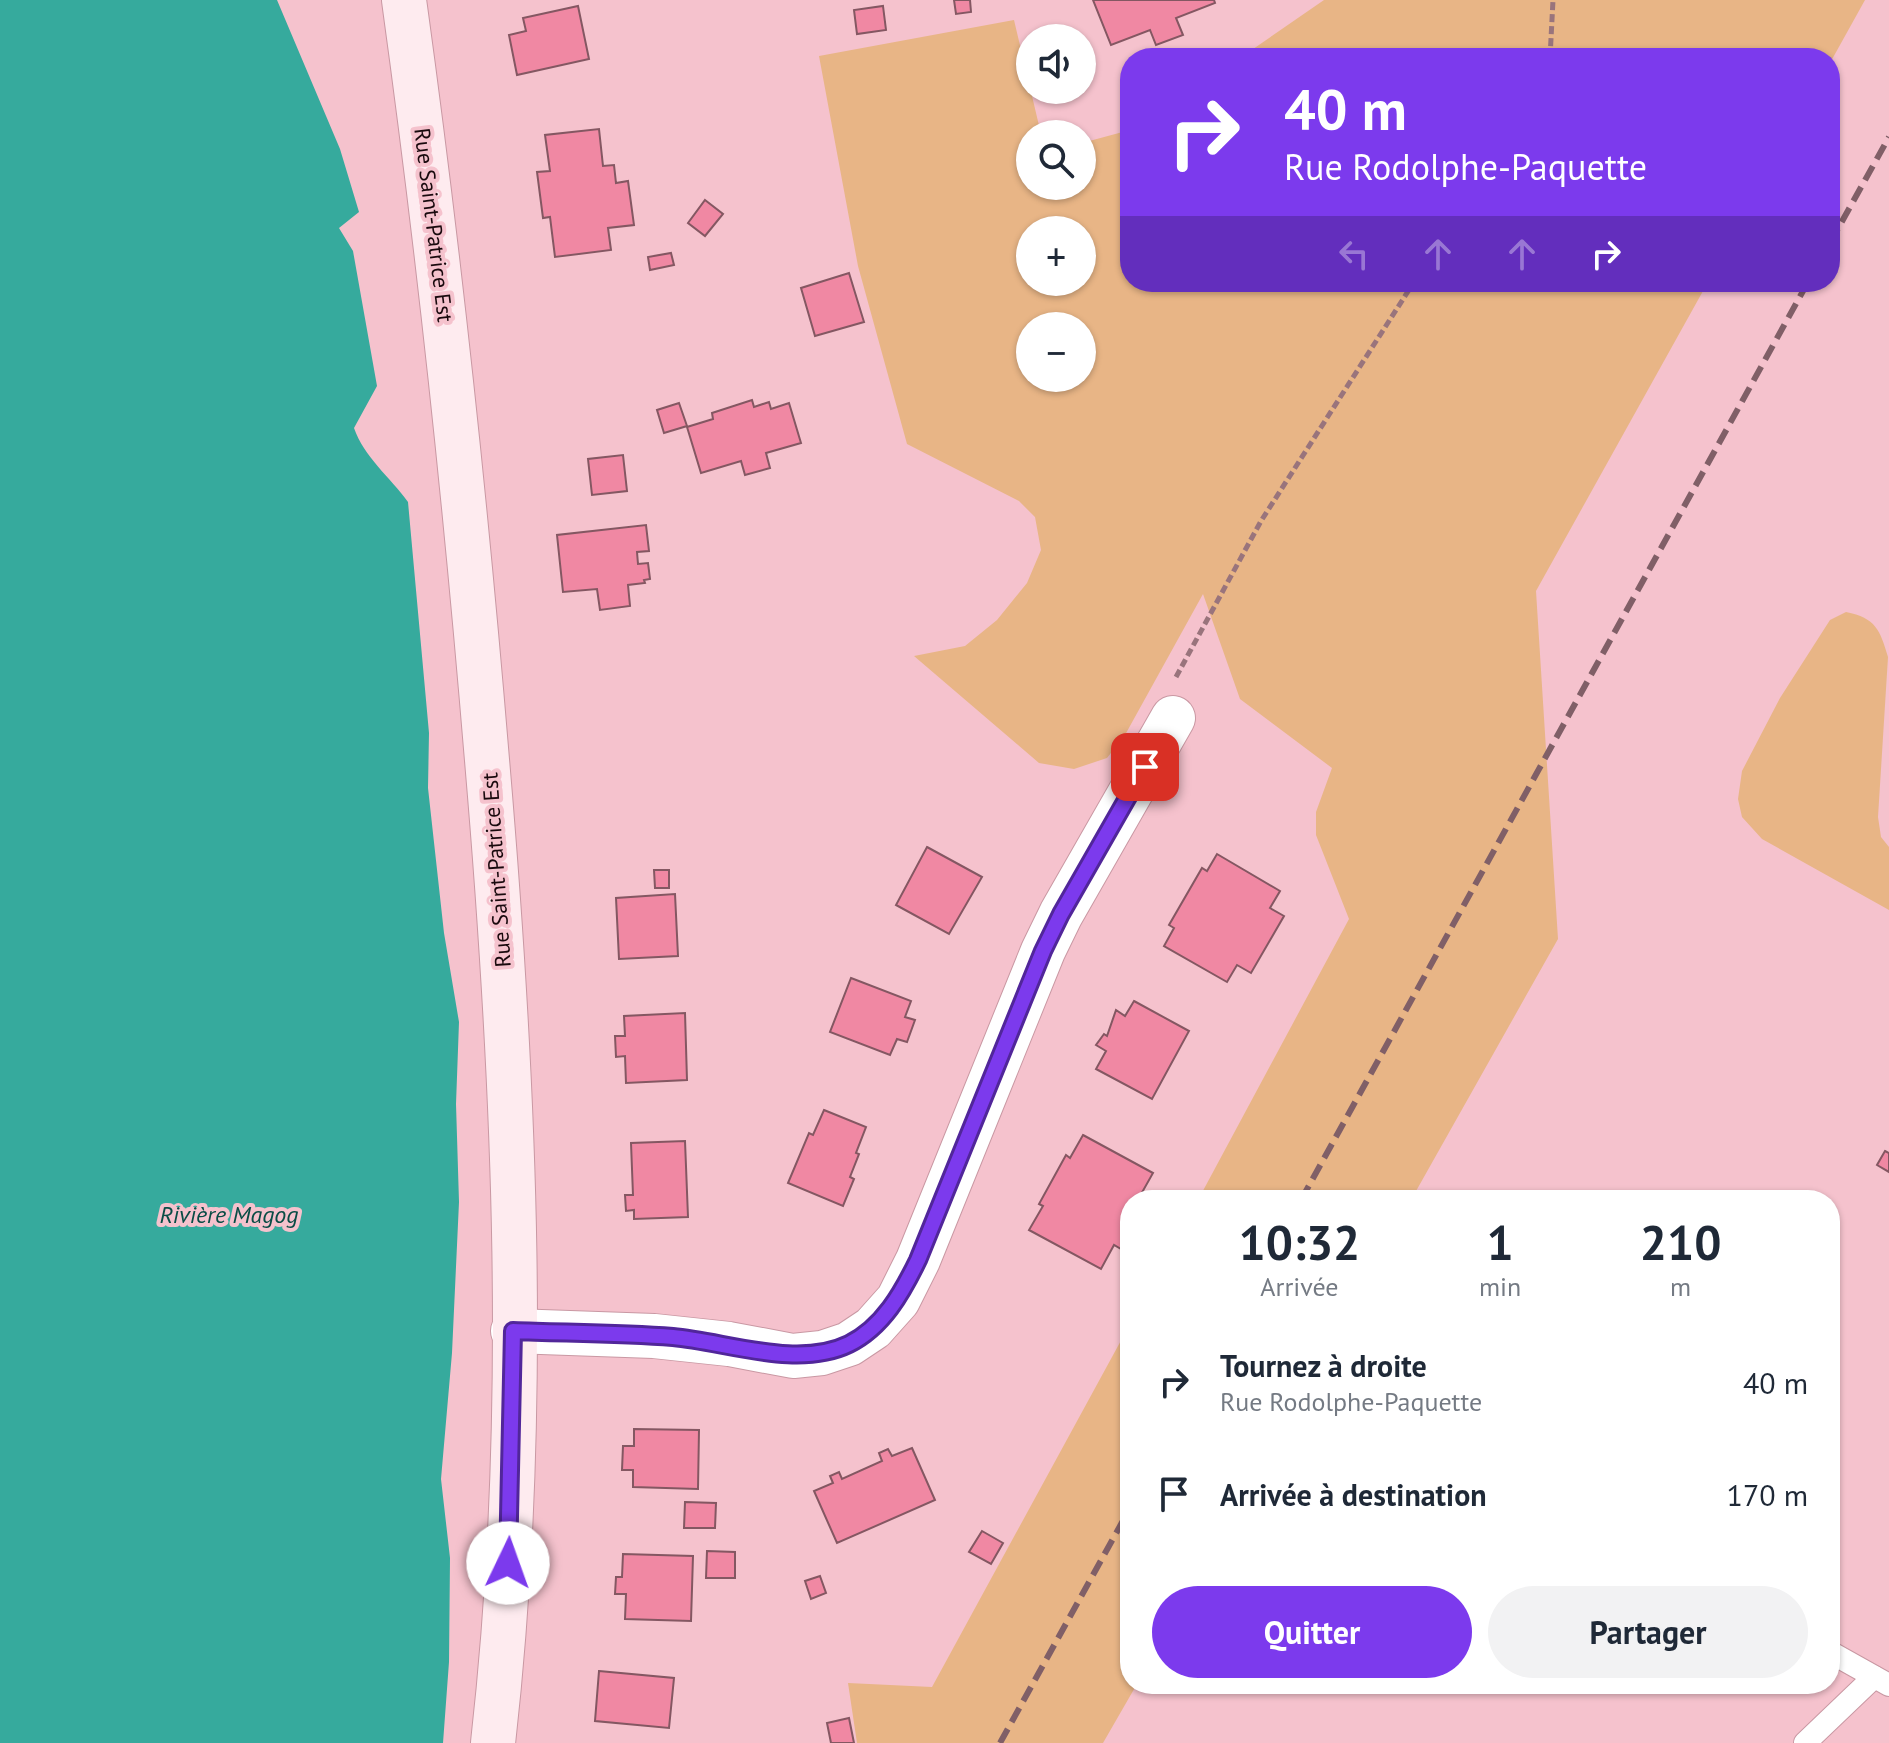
<!DOCTYPE html>
<html lang="fr">
<meta charset="utf-8">
<style>
body{margin:0;font-family:"PT Sans",sans-serif;background:#f2f2f3;color:#1f2937;height:100vh;display:flex;flex-direction:column;font-size:30px;white-space:nowrap}
*{box-sizing:border-box;margin:0}
p{font-size:26px;color:#747a83}
.icon{flex:none;width:44px;height:44px;fill:none;stroke:currentColor;stroke-width:2;stroke-linecap:round;stroke-linejoin:round}
.map{position:relative;flex:1;overflow:hidden}
.drawer{position:absolute;left:1120px;top:1190px;width:720px;height:504px;display:flex;flex-direction:column;background:#fff;border-radius:32px;box-shadow:0 2px 6px #0004}
.drawer>*{flex:none}
.guide{position:absolute;left:1120px;top:48px;width:720px;height:244px;border-radius:32px;box-shadow:0 2px 6px #0004;background:#7c3aed;color:#fff;overflow:hidden}
.fabs{position:absolute;left:1016px;top:24px;display:grid;gap:16px}
.fabs a{display:grid;place-items:center;width:80px;height:80px;border-radius:50%;background:#fff;box-shadow:0 2px 6px #0004;font-size:40px}
.pin{position:absolute;display:grid;place-items:center;width:68px;height:68px;color:#fff;margin:-34px;border-radius:16px;box-shadow:0 4px 12px #0006}
.me{position:absolute;width:88px;margin:-44px;rotate:3deg;stroke-linejoin:round;filter:drop-shadow(0 0 6px #0008)}
.turn{display:flex;align-items:center;gap:28px;height:168px;padding:0 32px;font-size:36px}
.turn .icon{width:104px;height:104px;stroke-width:2.5}
.turn b{display:block;font-size:56px;line-height:68px}
.lanes{display:flex;align-items:center;height:76px;padding:0 32px;background:#0003;justify-content:center;gap:40px;direction:ltr}
.lanes .off{opacity:.35}
.eta{display:flex;justify-content:space-evenly;align-items:center;height:136px;text-align:center}
.eta b{font-size:48px;font-weight:700;line-height:56px}
.cta{display:flex;gap:16px;margin-top:auto;padding:16px 32px}
.cta a{flex:1;height:92px;border-radius:48px;background:#7c3aed;color:#fff;font-size:32px;font-weight:700;line-height:92px;text-align:center}
.cta a+a{background:#f2f2f3;color:#1f2937}
ul{padding:0;list-style:none}
li{display:flex;align-items:center;gap:24px;height:112px;padding:0 32px}
li div{flex:1}
li b{display:block;font-size:30px}
li em{font-style:normal}
.map>svg:first-child{display:block}
</style>
<div class="map">
<svg width="1889" height="1743" viewBox="0 0 1889 1743">
<rect width="100%" height="100%" fill="#f5c2cd"/>
<g fill="#e8b586" fill-rule="evenodd">
<path d="M1324,0H1865L1830,63V58H1240Z"/>
<path d="M1014,20L1041,134H1030V186H1082V143L1130,130V282H1708L1536,591L1558,939L1411,1200H1198L1349,919L1316,835V812L1332,768L1240,699L1203,594L1125,735L1107,758L1074,769L1039,763L914,656L965,646L997,620L1027,583L1041,550L1035,517L1019,501L907,444L858,266L819,56ZM1030,230H1082V282H1030ZM1030,326H1082V378H1030Z"/>
<path d="M1846,612C1876,618 1880,630 1888,657L1878,817L1881,837L1889,847V910L1762,839L1742,817L1738,799L1742,771L1780,698L1830,620Z"/>
<path d="M1130,1324V1684H1137L1103,1743H857L848,1683L932,1687Z"/>
</g>
<path fill="#36aa9d" d="M0,0H277L340,149L359,212L339,228L353,251L377,386L354,428C364,457 390,477 408,502L429,733L428,788L444,933L459,1022L456,1104L459,1202L452,1353L441,1479L450,1558L449,1662L443,1743H0Z"/>
<g fill="#f088a3" stroke="#845762" stroke-width="2">
<path d="M954,0H970L971,12L956,14Z"/>
<path d="M1093,0H1214L1215,3L1176,18L1183,35L1156,45L1150,30L1111,45Z"/>
<path d="M578,6L589,59L517,75L509,35L526,31L523,18Z"/>
<path d="M883,6L886,30L857,34L854,10Z"/>
<path d="M599,129L603,166L614,165L616,183L628,181L634,225L608,228L611,250L555,257L550,217L543,218L537,172L550,171L545,135Z"/>
<path d="M705,200L723,214L705,236L688,223Z"/>
<path d="M671,253L674,265L650,270L648,257Z"/>
<path d="M849,273L864,322L815,336L801,288Z"/>
<path d="M752,400L754,407L769,402L771,409L789,403L801,443L766,453L770,468L745,475L741,461L701,473L687,427L713,419L712,413Z"/>
<path d="M679,403L687,426L664,433L657,410Z"/>
<path d="M623,455L627,491L592,495L588,459Z"/>
<path d="M646,525L649,551L637,552L638,564L648,563L650,579L644,580L645,583L628,585L630,606L600,610L597,589L563,592L557,535Z"/>
<path d="M927,847L982,877L949,934L896,905Z"/>
<path d="M1217,854L1280,891L1270,908L1284,916L1251,973L1237,965L1227,982L1164,946L1174,928L1169,925L1202,868L1207,871Z"/>
<path d="M654,870H669V888H655Z"/>
<path d="M675,894L678,956L619,959L616,898Z"/>
<path d="M851,978L911,1001L905,1017L915,1020L907,1042L897,1039L890,1055L830,1032Z"/>
<path d="M1134,1001L1189,1031L1152,1099L1096,1069L1106,1051L1096,1045L1104,1034L1107,1036L1116,1010L1125,1016Z"/>
<path d="M685,1013L687,1080L626,1083L625,1056L616,1057L615,1036H625L624,1016Z"/>
<path d="M824,1110L866,1127L856,1153L859,1154L850,1177L854,1179L843,1206L788,1183L809,1133L813,1135Z"/>
<path d="M1083,1135L1153,1173L1140,1196L1148,1200H1130V1245L1126,1252L1114,1245L1101,1269L1029,1230L1043,1206L1039,1204L1066,1155L1070,1158Z"/>
<path d="M685,1141L688,1217L634,1219V1210L626,1211L625,1195H633L631,1143Z"/>
<path d="M1885,1151L1889,1153V1172L1877,1165Z"/>
<path d="M634,1429L699,1430L698,1489L633,1487V1470H622L623,1446H634Z"/>
<path d="M912,1448L935,1500L837,1543L814,1491L833,1483L830,1476L839,1472L842,1479L882,1461L879,1453L888,1449L892,1456Z"/>
<path d="M685,1502L716,1503L715,1528H684Z"/>
<path d="M982,1531L1003,1543L991,1564L969,1552Z"/>
<path d="M707,1551L735,1552V1578H706Z"/>
<path d="M623,1554L693,1556L691,1621L625,1619L626,1594H615L616,1577H622Z"/>
<path d="M820,1576L826,1593L811,1599L805,1581Z"/>
<path d="M599,1671L674,1678L669,1728L595,1721Z"/>
<path d="M849,1718L854,1743H831L827,1723Z"/>
</g>
<g fill="none" stroke-linecap="round" stroke-linejoin="round">
<g stroke="#c998a3" stroke-width="24">
<g id="lane">
<path d="M1830,1652L1889,1685"/>
<path d="M1805,1743L1874,1677"/>
</g>
</g>
<g stroke="#c998a3" stroke-width="46">
<path id="street" d="M513,1331L654,1336L729,1344L793,1356L822,1353L849,1344L873,1328L898,1300L918,1260L1043,951L1061,914L1173,718"/>
</g>
<g stroke="#c998a3" stroke-width="46">
<path id="secondary" d="M404,0C439,253 466,506 487,760C515,1086 530,1417 493,1743"/>
</g>
<g stroke="#99747c" stroke-width="5" stroke-dasharray="8 4" stroke-linecap="butt">
<path d="M1550,58L1553,0"/>
<path d="M1176,677L1261,521L1414,282"/>
</g>
<use href="#lane" stroke="#fff" stroke-width="22"/>
<use href="#street" stroke="#fff" stroke-width="44"/>
<use href="#secondary" stroke="#feebef" stroke-width="44"/>
<g stroke="#805f67" stroke-width="6" stroke-dasharray="16 8" stroke-linecap="butt">
<path d="M1830,243L1889,137"/>
<path d="M1301,1200L1808,282"/>
<path d="M1000,1743L1130,1508"/>
</g>
</g>
<g fill="none" stroke-linecap="round" stroke-linejoin="round">
<g stroke="#51269a" stroke-width="20">
<path id="route" d="M508,1563L513,1331C566,1333 620,1333 673,1337C727,1342 798,1369 849,1344C883,1327 902,1293 918,1260L1043,951L1061,914L1145,767"/>
</g>
<use href="#route" stroke="#7c3aed" stroke-width="14"/>
</g>
<g text-anchor="middle" dominant-baseline="central" stroke-width="8" stroke-linejoin="round" paint-order="stroke">
<g font-size="22" fill="#19090d" stroke="#f5c2cd">
<text transform="translate(434 225) rotate(83)">Rue Saint-Patrice Est</text>
<text transform="translate(496 870) rotate(-94)">Rue Saint-Patrice Est</text>
</g>
<g font-size="24" font-style="italic" fill="#084c45" stroke="#f5c2cd">
<text x="229" y="1214">Rivière Magog</text>
</g>
</g>
</svg>
<div class="fabs">
<a><svg class="icon" aria-label="sound" viewBox="0 0 24 24"><path d="M4 9h4l5-4v14l-5-4H4zM17 9q2 3 0 6"/></svg></a>
<a><svg class="icon" aria-label="search" viewBox="0 0 24 24"><circle cx="10" cy="10" r="6"/><path d="M15 15l6 6"/></svg></a>
<a>+</a>
<a>−</a>
</div>
<div class="pin" style="left:1145px;top:767px;background:#d93025"><svg class="icon" aria-label="arrive" viewBox="0 0 24 24"><path d="M6 21V4h12l-3 4 3 4H6"/></svg></div>
<svg class="me" style="left:508px;top:1563px" viewBox="-20 -20 40 40"><circle r="19" fill="#fff"/><path d="M0-13L10 11 0 6-10 11z" fill="#7c3aed"/></svg>
<div class="guide">
<div class="turn"><svg class="icon" aria-label="right" viewBox="0 0 24 24"><path d="M7 20v-9h11M14 6l5 5-5 5"/></svg><div><b>40 m</b>Rue Rodolphe-Paquette</div></div>
<div class="lanes"><svg class="icon off" aria-label="left" viewBox="0 0 24 24"><path d="M17 20v-9H6M10 6l-5 5 5 5"/></svg><svg class="icon off" aria-label="ahead" viewBox="0 0 24 24"><path d="M12 20V5M6 11l6-6 6 6"/></svg><svg class="icon off" aria-label="ahead" viewBox="0 0 24 24"><path d="M12 20V5M6 11l6-6 6 6"/></svg><svg class="icon" aria-label="right" viewBox="0 0 24 24"><path d="M7 20v-9h11M14 6l5 5-5 5"/></svg></div>
</div>
<section class="drawer">
<div class="eta">
<div><b>10:32</b><p>Arrivée</p></div>
<div><b>1</b><p>min</p></div>
<div><b>210</b><p>m</p></div>
</div>
<ul>
<li><svg class="icon" aria-label="right" viewBox="0 0 24 24"><path d="M7 20v-9h11M14 6l5 5-5 5"/></svg><div><b>Tournez à droite</b><p>Rue Rodolphe-Paquette</p></div><em>40 m</em></li>
<li><svg class="icon" aria-label="arrive" viewBox="0 0 24 24"><path d="M6 21V4h12l-3 4 3 4H6"/></svg><div><b>Arrivée à destination</b></div><em>170 m</em></li>
</ul>
<div class="cta"><a>Quitter</a><a>Partager</a></div>
</section>
</div>
